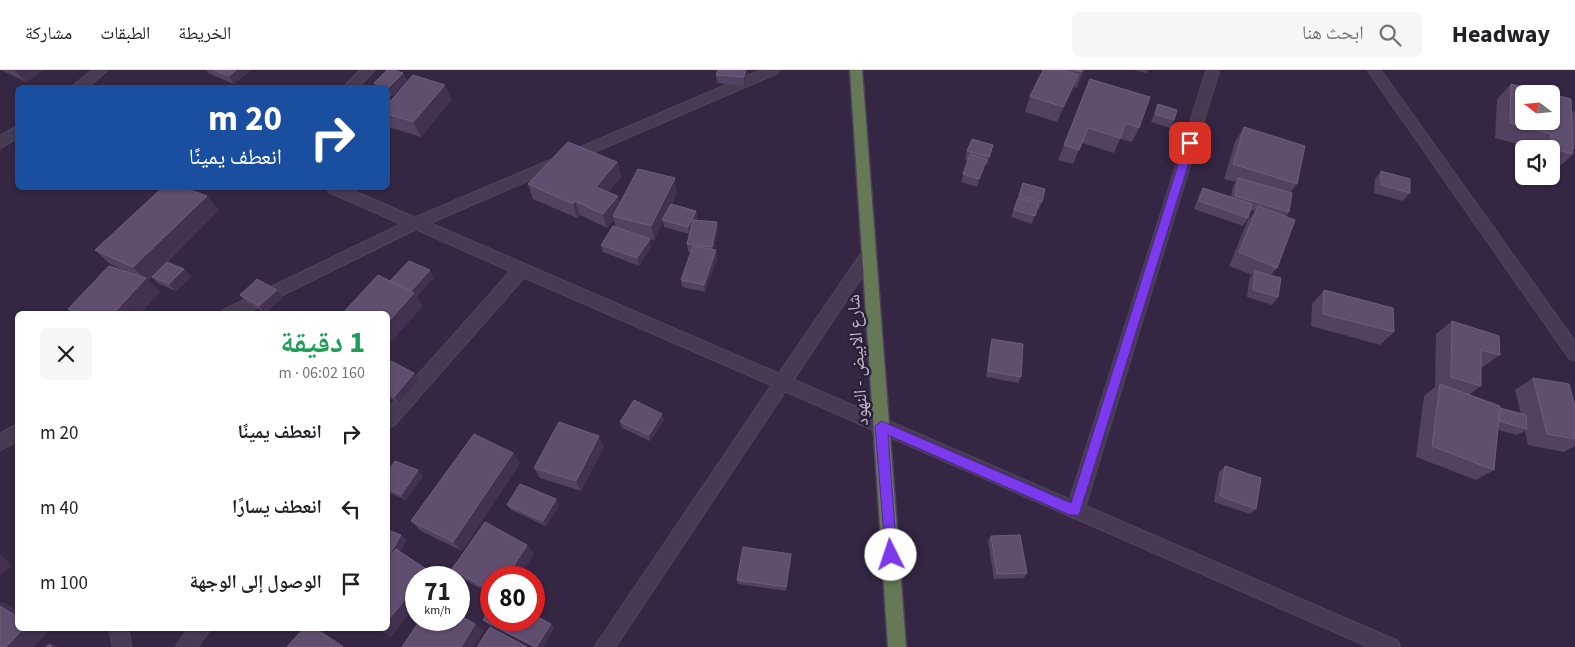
<!DOCTYPE html>
<html lang="ar">
<meta charset="utf-8">
<style>
body{margin:0;font-family:"Source Sans 3","Noto Naskh Arabic",sans-serif;background:#f6f6f6;color:#202124;direction:rtl;height:100vh;display:flex;flex-direction:column;font-size:19px;white-space:nowrap}
*{box-sizing:border-box;margin:0}
p{font-size:16px;color:#757577}
.icon{flex:none;width:28px;height:28px;fill:none;stroke:currentColor;stroke-width:2;stroke-linecap:round;stroke-linejoin:round}
.map{position:relative;flex:1;overflow:hidden;direction:ltr}
.details{position:absolute;left:15px;top:241px;width:375px;height:320px;display:flex;flex-direction:column;background:#fff;border-radius:8px;box-shadow:0 1px 4px #0004;direction:rtl}
.details>*{flex:none}
.top-card{position:absolute;left:15px;top:15px;width:375px;height:105px;border-radius:8px;box-shadow:0 1px 4px #0004;direction:rtl;background:#1a4fa0;color:#fff;overflow:hidden}
.needle{width:32px;rotate:286deg}
.tools{position:absolute;left:1515px;top:15px;display:grid;gap:10px}
.tools a{display:grid;place-items:center;width:45px;height:45px;border-radius:8px;background:#fff;box-shadow:0 1px 4px #0004;font-size:25px}
.speed{position:absolute;left:405px;top:496px;display:flex;gap:10px;font-size:25px;font-weight:700;text-align:center}
.speed>*{display:grid;place-content:center;width:65px;height:65px;border-radius:50%;background:#fff;box-shadow:0 1px 4px #0004;line-height:1}
.speed small{font-size:12px;font-weight:400}
.speed .limit{border:8px solid #d22;background:#fff;color:#111}
.pin{position:absolute;display:grid;place-items:center;width:42px;height:42px;color:#fff;margin:-21px;border-radius:10px;box-shadow:0 2px 8px #0006}
.me{position:absolute;width:55px;margin:-28px;rotate:356deg;stroke-linejoin:round;filter:drop-shadow(0 0 4px #0008)}
.turn{display:flex;align-items:center;gap:18px;height:105px;padding:0 25px;font-size:22px}
.turn .icon{width:65px;height:65px;stroke-width:2.5}
.turn b{display:block;font-size:35px;line-height:42px}
.round{display:grid;place-items:center;flex:none;width:52px;height:52px;border-radius:8px;background:#f6f6f6}
.head{display:flex;align-items:center;justify-content:space-between;height:85px;padding:0 25px}
h1{font-size:30px;font-weight:700;line-height:38px;color:#1e9e55}
ul{padding:0;list-style:none}
li{display:flex;align-items:center;gap:15px;height:75px;padding:0 25px}
li div{flex:1}
li b{display:block;font-size:19px}
li em{font-style:normal}
header{display:flex;align-items:center;gap:30px;box-sizing:border-box;height:70px;padding:0 25px;background:#fff;border-bottom:1px solid #e0e0e0}
header strong{font-size:24px}
nav{display:flex;gap:28px;margin-inline-start:auto;font-size:18px}
.search{width:350px;height:45px;background:#f6f6f6;display:flex;align-items:center;gap:12px;box-sizing:border-box;padding:0 18px;border-radius:8px;color:#757577;font-size:19px}
.map>svg:first-child{display:block}
</style>
<header>
<strong>Headway</strong>
<div class="search"><svg class="icon" aria-label="search" viewBox="0 0 24 24"><circle cx="10" cy="10" r="6"/><path d="M15 15l6 6"/></svg>ابحث هنا</div>
<nav><a>الخريطة</a><a>الطبقات</a><a>مشاركة</a></nav>
</header>
<div class="map">
<svg width="1575" height="577" viewBox="0 0 1575 577">
<rect width="100%" height="100%" fill="#352643"/>
<g fill="none" stroke-linecap="round" stroke-linejoin="round">
<g stroke="#4d4159" stroke-width="3">
<g id="minor">
<path d="M93,0H107L86,18H71Z"/>
<path d="M361,0H374L357,18H343Z"/>
<path d="M762,0H779L777,3L429,153L779,304L864,180H874L876,184L874,188L793,310L1070,430L1207,0H1219L1085,436L1397,571L1400,577H1370L785,321L615,577H595L772,315L524,207L394,355L388,357V339L511,201L416,159L243,244H222L224,240L402,154L329,122L328,118H346L415,148Z"/>
<path d="M1368,0H1380L1575,272V290L1570,289Z"/>
<path d="M18,56V67L0,78V66Z"/>
<path d="M18,354V370L0,380V364Z"/>
<path d="M110,559H128L131,577H113Z"/>
<path d="M189,559H210L197,577H176Z"/>
</g>
</g>
<g stroke="#4f425a" stroke-width="3">
<path id="highway" d="M850,0H862L906,577H888Z"/>
</g>
<use href="#minor" fill="#473a53" fill-rule="evenodd"/>
<use href="#highway" fill="#667957" fill-rule="evenodd"/>
</g>
<g fill="#524161">
<path d="M1,0H43L26,12Z"/>
<path d="M206,0H251L234,14L208,3Z"/>
<path d="M748,0L744,16L717,13L716,5Z"/>
<path d="M1043,0H1085L1076,18L1074,17L1057,52L1025,42L1030,26Z"/>
<path d="M1133,0H1148L1147,3Z"/>
<path d="M403,3L407,11L392,26L388,25V18H376L374,13Z"/>
<path d="M1090,9L1139,58L1132,72L1120,69L1114,83L1082,73L1073,94L1058,90Z"/>
<path d="M1511,14L1572,43L1575,40V79H1573V84L1557,99L1551,97V79H1535L1495,68L1497,29Z"/>
<path d="M445,15L451,30L421,67L388,57V34Z"/>
<path d="M1158,34L1174,50L1170,58L1151,52Z"/>
<path d="M1244,57L1297,114L1291,122L1289,142L1286,147L1277,198L1270,206L1278,227L1272,235L1247,227L1249,209L1252,205L1229,196L1248,150L1255,141L1250,140L1248,148L1243,156L1194,139L1199,125L1203,118L1231,127L1233,116L1236,112L1224,109L1235,72Z"/>
<path d="M993,75L991,83L987,95L985,94L977,117L961,112L968,90L965,89L967,81Z"/>
<path d="M617,92L621,107L608,122L620,133L677,122L672,134L696,141L697,148L696,150L717,152L718,160L713,180L717,188L705,222L682,217L681,210L691,182H688L687,174L689,164L664,157L663,151L654,170L646,168L651,177L639,196L603,182L601,175L616,157L614,150L607,158L580,145L577,148L533,129L528,114Z"/>
<path d="M1381,101L1410,123L1403,131L1374,123L1375,109Z"/>
<path d="M1023,113L1042,132L1039,139H1037L1032,154L1011,147Z"/>
<path d="M219,140L167,192L184,199L191,207L176,221L159,214L152,207L148,210L160,222L132,204L110,194L95,180Z"/>
<path d="M1324,220L1394,262L1380,275L1311,256L1312,234Z"/>
<path d="M240,225L283,227L265,243L246,232Z"/>
<path d="M68,239L80,244H73Z"/>
<path d="M1452,251L1500,285L1483,297H1481V316L1469,325L1500,338L1521,344L1515,320L1533,308L1575,336V376L1564,382L1528,375L1525,361L1517,365L1498,360L1494,400L1476,410L1416,387L1424,326L1435,317L1436,264Z"/>
<path d="M992,269L1021,307L1018,313L986,307L990,275Z"/>
<path d="M388,296L419,309L399,333L388,327Z"/>
<path d="M664,350L650,371L622,358L620,352Z"/>
<path d="M604,377L581,421L540,408L534,398Z"/>
<path d="M513,383L520,393L462,481L421,461L411,451Z"/>
<path d="M1225,396L1256,439L1250,444L1214,432L1219,402Z"/>
<path d="M418,400L423,406L406,430L388,422V401Z"/>
<path d="M556,429L559,435L546,456L511,440L507,435Z"/>
<path d="M991,466L1027,503L1024,508L994,509L988,471Z"/>
<path d="M527,475L534,484L491,508V524L461,508L452,499Z"/>
<path d="M791,488L786,521L738,514L737,510Z"/>
<path d="M483,550L554,558L543,577H533L488,554Z"/>
</g>
<g fill="#423150">
<path d="M14,0H43L26,12Z"/>
<path d="M236,0H251L234,14L229,6Z"/>
<path d="M745,0H748L744,16V7Z"/>
<path d="M1083,0H1085L1076,18L1082,2Z"/>
<path d="M403,3L407,11L392,26L388,18Z"/>
<path d="M1078,5L1073,20L1057,52L1063,37Z"/>
<path d="M445,15L451,30L421,67L413,52Z"/>
<path d="M987,89L984,97L977,117L979,109Z"/>
<path d="M617,92L621,107L600,132L596,117Z"/>
<path d="M675,108L677,122L664,150H662L663,151L654,170L651,156Z"/>
<path d="M207,126L219,140L148,210L160,222L140,244H113L145,209L133,197Z"/>
<path d="M618,126L621,141L613,146L614,150L607,158L603,144Z"/>
<path d="M575,131L580,145L577,148L573,134Z"/>
<path d="M696,141L697,148L689,164L688,157Z"/>
<path d="M717,152L718,160L712,184V177Z"/>
<path d="M650,169L651,177L639,196L637,188Z"/>
<path d="M716,180L717,188L705,222L704,215Z"/>
<path d="M184,199L191,207L176,221L169,214Z"/>
<path d="M430,200L434,208L417,227L423,236L388,275V252L411,221Z"/>
<path d="M277,220L283,227L265,243L259,236Z"/>
<path d="M414,303L419,309L399,333L394,327Z"/>
<path d="M662,344L664,350L650,371L649,365Z"/>
<path d="M599,366L604,377L581,421L576,411Z"/>
<path d="M513,383L520,393L462,481L453,472Z"/>
<path d="M418,400L423,406L406,430L401,425Z"/>
<path d="M556,429L559,435L546,456L543,451Z"/>
<path d="M401,465L407,470L391,495L388,487Z"/>
<path d="M527,475L534,484L519,508H506Z"/>
<path d="M0,484L12,496L0,506Z"/>
<path d="M791,484V488L786,521V517Z"/>
<path d="M429,501L436,508H423Z"/>
<path d="M416,516V536L391,567L379,560L381,559H388V550Z"/>
<path d="M0,532L7,534L18,541V547L0,536Z"/>
<path d="M475,554L484,561L474,577H461Z"/>
<path d="M551,554L554,558L543,577H537Z"/>
<path d="M23,559H47L50,560L34,577H6Z"/>
<path d="M316,559H319L346,577H343Z"/>
<path d="M50,574L59,577H52Z"/>
</g>
<g fill="#5f4e6d" stroke="#6e5e7c" fill-rule="evenodd">
<path d="M214,0H236L229,6Z"/>
<path d="M387,0H394L403,3L388,18L374,13Z"/>
<path d="M718,0H745L744,7L716,5Z"/>
<path d="M1043,0H1064L1078,5L1063,37L1030,26Z"/>
<path d="M1075,0H1083L1082,2Z"/>
<path d="M413,5L445,15L413,52L388,44V34Z"/>
<path d="M1090,9L1150,27L1139,58L1126,53L1120,68L1088,58L1079,80L1064,75Z"/>
<path d="M1511,14L1571,29L1573,84L1551,78V64L1510,53ZM1524,24H1551V51H1524Z"/>
<path d="M1158,34L1177,40L1174,50L1155,44Z"/>
<path d="M1244,57L1305,76L1297,114L1233,94Z"/>
<path d="M972,69L993,75L989,87L967,81Z"/>
<path d="M568,72L617,92L596,117L618,126L603,144L575,131L573,134L528,114Z"/>
<path d="M970,84L987,89L979,109L963,104Z"/>
<path d="M638,99L675,108L651,156L613,146Z"/>
<path d="M1381,101L1410,109V123L1381,115Z"/>
<path d="M1238,108L1292,123L1289,142L1235,126Z"/>
<path d="M1023,113L1045,119L1042,132L1019,126Z"/>
<path d="M162,118H185L207,126L133,197L95,180Z"/>
<path d="M1203,118L1252,134L1248,148L1199,131Z"/>
<path d="M1018,128L1039,133L1035,146L1014,140Z"/>
<path d="M671,134L696,141L688,157L662,150Z"/>
<path d="M1258,136L1295,150L1277,198L1239,182Z"/>
<path d="M693,150L717,152L712,177L687,174Z"/>
<path d="M613,156L650,169L637,188L601,175Z"/>
<path d="M693,176L716,180L704,215L681,210Z"/>
<path d="M409,191L430,200L411,221L390,211Z"/>
<path d="M167,192L184,199L169,214L152,207Z"/>
<path d="M109,196L146,208L113,244H80L68,239Z"/>
<path d="M1255,201L1281,208L1278,227L1253,220Z"/>
<path d="M378,205L414,223L388,252V244H342Z"/>
<path d="M257,209L277,220L259,236L240,225Z"/>
<path d="M1324,220L1393,238L1394,262L1323,244Z"/>
<path d="M1452,251L1499,266L1500,285L1481,280V316L1451,307Z"/>
<path d="M992,269L1023,274L1021,307L988,301Z"/>
<path d="M391,291L414,303L394,327L388,324V296Z"/>
<path d="M1533,308L1569,314L1575,336V369L1547,364Z"/>
<path d="M1440,314L1500,336L1494,400L1432,376Z"/>
<path d="M634,330L662,344L649,365L620,352Z"/>
<path d="M1500,338L1526,345L1527,359L1499,351Z"/>
<path d="M559,352L599,366L576,411L534,398Z"/>
<path d="M474,364L513,383L453,472L411,451Z"/>
<path d="M395,391L418,400L401,425L388,419V401Z"/>
<path d="M1225,396L1261,408L1256,439L1220,426Z"/>
<path d="M520,414L556,429L543,451L507,435Z"/>
<path d="M485,452L527,475L506,508H491V521L452,499Z"/>
<path d="M388,460L401,465L388,487Z"/>
<path d="M1020,465L1027,503L997,504L991,466Z"/>
<path d="M743,477L791,484L786,517L737,510Z"/>
<path d="M396,479L429,501L423,508H416V516L388,550V488Z"/>
<path d="M0,536L18,547V559H23L6,577H0Z"/>
<path d="M491,538V550H534V545L551,554L536,577L483,550Z"/>
<path d="M459,545L475,554L461,577H402L420,550H459Z"/>
<path d="M490,557L527,577H477Z"/>
<path d="M303,559H316L343,577H287Z"/>
<path d="M50,574L52,577H46Z"/>
</g>
<path fill="#7c3aed" stroke="#51269a" d="M1190,70L1195,73L1079,445H1070L888,365L897,485L895,490L891,491L886,490L875,356L881,351L1071,433L1185,73Z"/>
<g text-anchor="middle" dominant-baseline="central" stroke-width="5" stroke-linejoin="round" paint-order="stroke">
<g font-size="18" fill="#c3b8cc" stroke="#2c1f38">
<text transform="translate(858 290) rotate(-94)">شارع الابيض - النهود</text>
</g>
</g>
</svg>
<div class="tools">
<a><svg class="needle" viewBox="-14 -14 28 28"><path d="M0-13l5 13h-10z" fill="#e53935"/><path d="M0 13l5-13h-10z" fill="#757577"/></svg></a>
<a><svg class="icon" aria-label="sound" viewBox="0 0 24 24"><path d="M4 9h4l5-4v14l-5-4H4zM17 9q2 3 0 6"/></svg></a>
</div>
<div class="speed"><div>71<small>km/h</small></div><div class="limit">80</div></div>
<div class="pin" style="left:1190px;top:73px;background:#d93025"><svg class="icon" aria-label="arrive" viewBox="0 0 24 24"><path d="M6 21V4h12l-3 4 3 4H6"/></svg></div>
<svg class="me" style="left:891px;top:485px" viewBox="-20 -20 40 40"><circle r="19" fill="#fff"/><path d="M0-13L10 11 0 6-10 11z" fill="#7c3aed"/></svg>
<div class="top-card">
<div class="turn"><svg class="icon" aria-label="right" viewBox="0 0 24 24"><path d="M7 20v-9h11M14 6l5 5-5 5"/></svg><div><b>20 m</b>انعطف يمينًا</div></div>
</div>
<section class="details">
<div class="head"><div><h1>1 دقيقة</h1><p>160 m · 06:02</p></div><a class="round"><svg class="icon" aria-label="close" viewBox="0 0 24 24"><path d="M6 6l12 12M18 6L6 18"/></svg></a></div>
<ul>
<li><svg class="icon" aria-label="right" viewBox="0 0 24 24"><path d="M7 20v-9h11M14 6l5 5-5 5"/></svg><div><b>انعطف يمينًا</b></div><em>20 m</em></li>
<li><svg class="icon" aria-label="left" viewBox="0 0 24 24"><path d="M17 20v-9H6M10 6l-5 5 5 5"/></svg><div><b>انعطف يسارًا</b></div><em>40 m</em></li>
<li><svg class="icon" aria-label="arrive" viewBox="0 0 24 24"><path d="M6 21V4h12l-3 4 3 4H6"/></svg><div><b>الوصول إلى الوجهة</b></div><em>100 m</em></li>
</ul>
</section>
</div>
